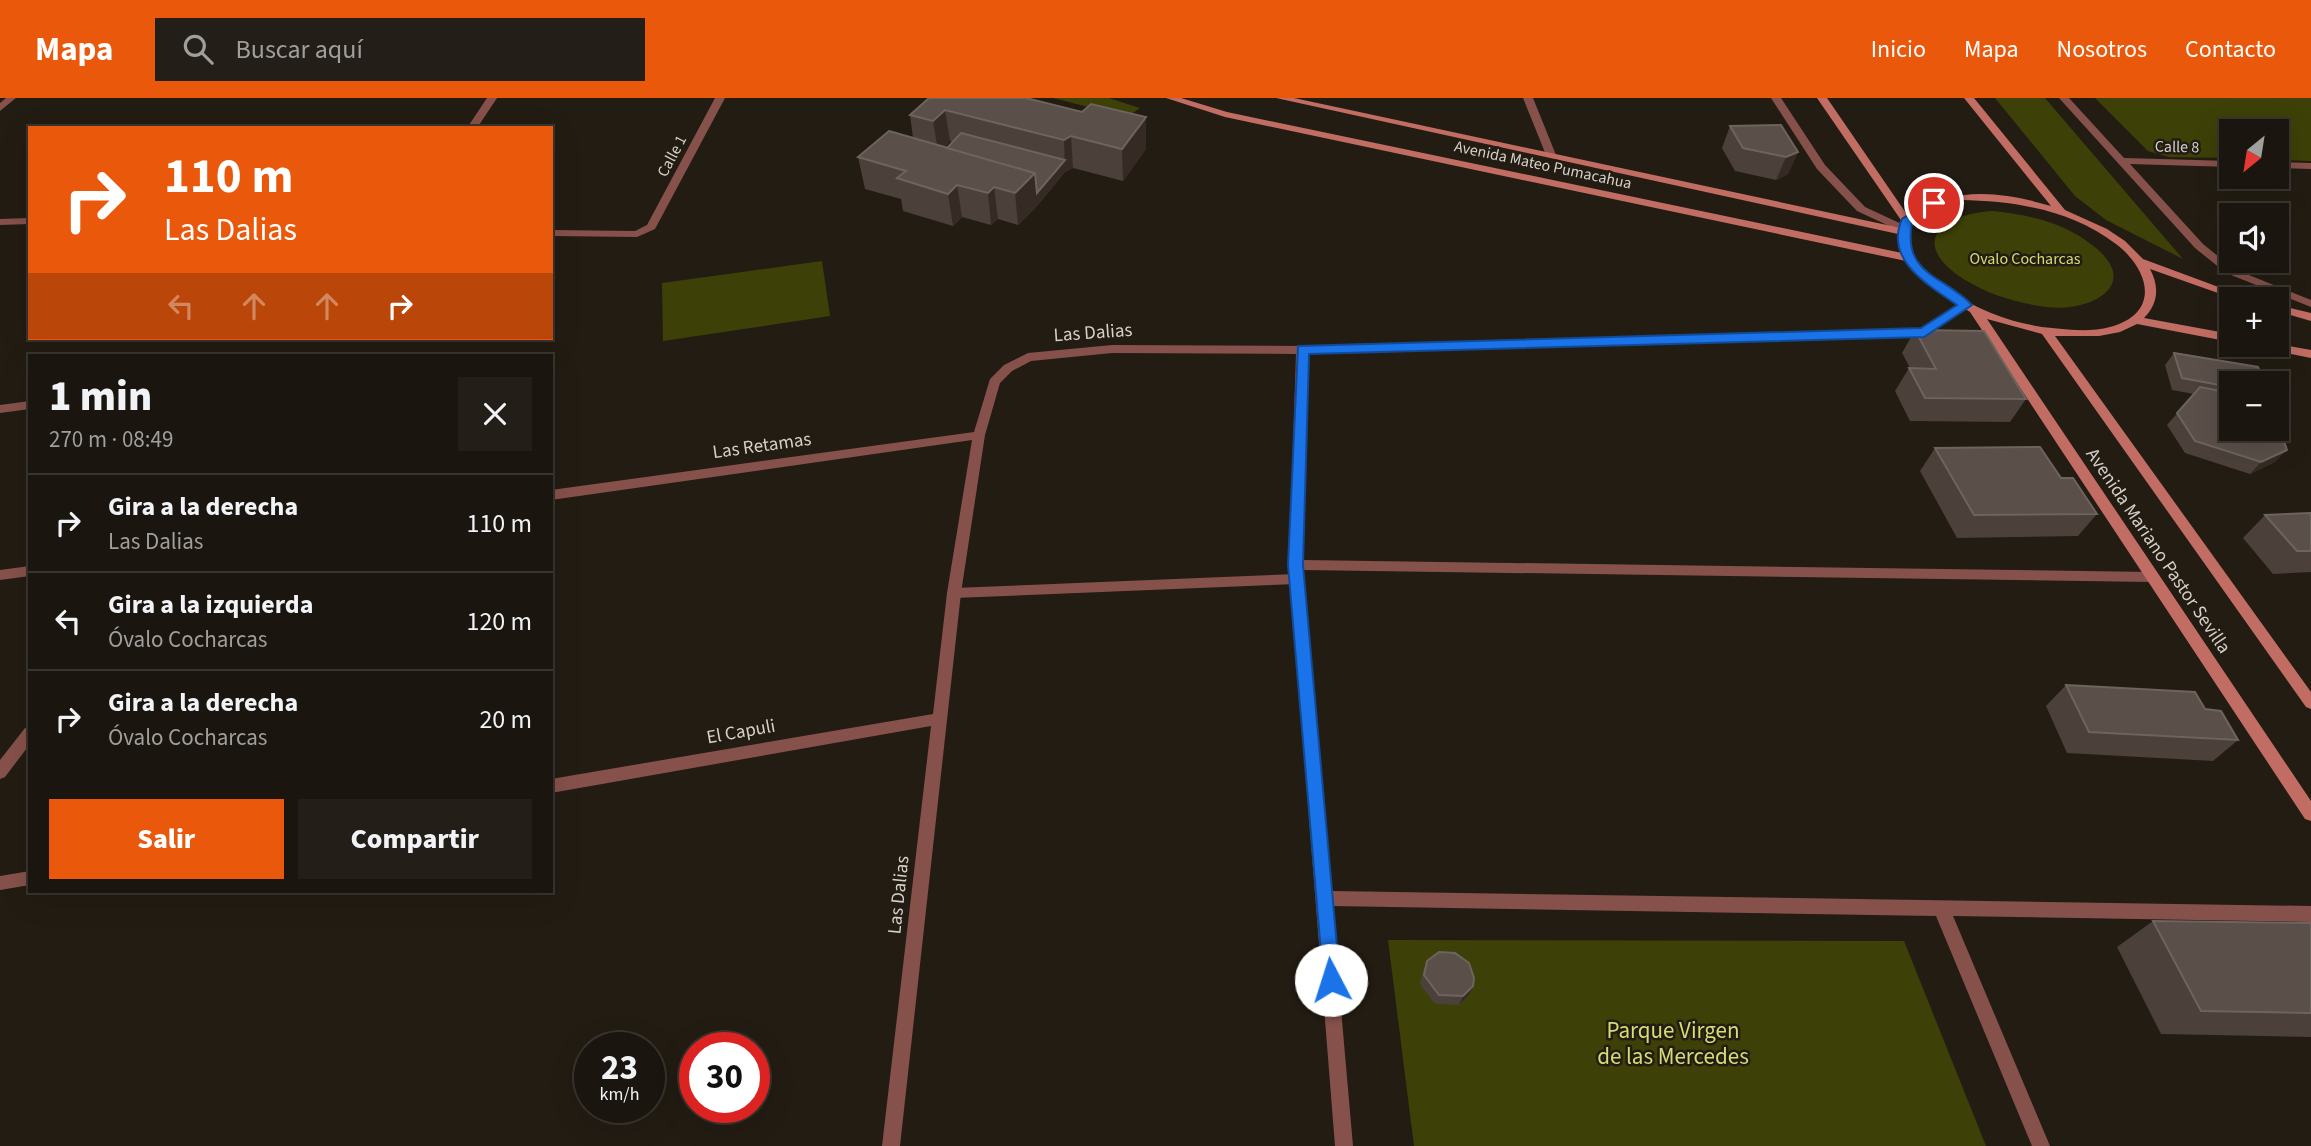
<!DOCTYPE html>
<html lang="es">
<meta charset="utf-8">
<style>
body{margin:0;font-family:"Source Sans 3",sans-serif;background:#231e17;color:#f1f3f6;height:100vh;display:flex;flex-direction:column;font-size:26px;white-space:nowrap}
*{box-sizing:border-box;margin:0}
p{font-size:23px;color:#9f9f9e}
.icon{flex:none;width:38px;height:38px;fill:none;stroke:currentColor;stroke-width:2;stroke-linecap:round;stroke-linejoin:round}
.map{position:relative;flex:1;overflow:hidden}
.sheet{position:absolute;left:28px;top:256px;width:525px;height:539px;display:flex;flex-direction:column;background:#1a150e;border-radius:0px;box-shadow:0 7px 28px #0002,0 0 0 2px #38342e}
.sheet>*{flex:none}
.banner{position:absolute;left:28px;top:28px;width:525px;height:214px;border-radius:0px;box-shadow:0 7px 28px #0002,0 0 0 2px #38342e;background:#ea580c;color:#fff;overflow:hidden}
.needle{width:46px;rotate:210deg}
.fabs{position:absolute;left:2219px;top:21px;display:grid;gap:14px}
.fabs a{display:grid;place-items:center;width:70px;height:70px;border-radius:0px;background:#1a150e;box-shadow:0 7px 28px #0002,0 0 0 2px #38342e;font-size:35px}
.speed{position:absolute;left:574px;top:934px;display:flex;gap:14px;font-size:35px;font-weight:700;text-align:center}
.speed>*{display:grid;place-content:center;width:91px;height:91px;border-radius:50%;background:#1a150e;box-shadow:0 7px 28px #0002,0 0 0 2px #38342e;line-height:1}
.speed small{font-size:18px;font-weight:400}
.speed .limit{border:10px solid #d22;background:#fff;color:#111}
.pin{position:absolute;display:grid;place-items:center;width:60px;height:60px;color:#fff;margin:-30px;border:4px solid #fff;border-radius:50%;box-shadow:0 2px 7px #0007}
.me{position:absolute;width:77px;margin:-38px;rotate:355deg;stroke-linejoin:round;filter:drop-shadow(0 0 5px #0008)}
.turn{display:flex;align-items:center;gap:24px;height:147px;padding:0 21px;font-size:32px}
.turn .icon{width:91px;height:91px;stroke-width:2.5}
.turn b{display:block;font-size:49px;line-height:60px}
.lanes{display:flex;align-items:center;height:66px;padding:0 21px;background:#0003;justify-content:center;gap:35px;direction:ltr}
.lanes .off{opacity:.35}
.round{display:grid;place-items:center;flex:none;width:74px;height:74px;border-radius:0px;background:#231e17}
.summary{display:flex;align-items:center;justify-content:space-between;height:119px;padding:0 21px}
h1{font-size:42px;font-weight:800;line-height:52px}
.cta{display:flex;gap:14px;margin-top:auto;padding:14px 21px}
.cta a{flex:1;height:80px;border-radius:0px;background:#ea580c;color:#fff;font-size:28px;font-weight:800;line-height:80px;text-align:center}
.cta a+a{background:#231e17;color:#f1f3f6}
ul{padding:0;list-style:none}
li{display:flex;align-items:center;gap:21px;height:98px;padding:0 21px;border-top:2px solid #38342e}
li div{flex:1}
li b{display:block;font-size:26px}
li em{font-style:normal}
header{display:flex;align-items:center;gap:42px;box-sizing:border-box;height:98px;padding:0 35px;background:#ea580c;color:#fff}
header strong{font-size:33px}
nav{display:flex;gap:38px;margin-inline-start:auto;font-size:24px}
.search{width:490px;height:63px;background:#231e17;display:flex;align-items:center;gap:18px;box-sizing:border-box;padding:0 24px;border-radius:0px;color:#9f9f9e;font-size:26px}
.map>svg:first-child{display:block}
</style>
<header>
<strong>Mapa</strong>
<div class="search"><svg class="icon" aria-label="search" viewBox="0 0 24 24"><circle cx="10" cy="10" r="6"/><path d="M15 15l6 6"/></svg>Buscar aquí</div>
<nav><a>Inicio</a><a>Mapa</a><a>Nosotros</a><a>Contacto</a></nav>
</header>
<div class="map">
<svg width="2311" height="1048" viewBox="0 0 2311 1048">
<rect width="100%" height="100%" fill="#231c13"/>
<g fill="#3d4007">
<path d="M1053,0H1109L1140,10L1127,19Z"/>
<path d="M1995,0H2045L2183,161L2106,122L2075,98Z"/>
<path d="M2095,0H2311V63L2277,62V33H2231V60L2169,59L2148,53Z"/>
<path d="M1993,113C2029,117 2063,124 2092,147C2145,187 2089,215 2046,209C2017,205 1990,197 1965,182C1908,146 1939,116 1993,113Z"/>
<path d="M822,163L830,218L663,243L662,185Z"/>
<path d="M1388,842L1904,843L1986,1048H1414Z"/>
</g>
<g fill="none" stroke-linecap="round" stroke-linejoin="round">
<path fill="#86514a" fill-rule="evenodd" d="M1297,476L1304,481L1297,486L954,500L947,495L954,490Z"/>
<g fill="#86514a" fill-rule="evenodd">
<path d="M6,0H16L0,13V5Z"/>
<path d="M487,0H497L477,30H467Z"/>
<path d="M715,0H725L655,131L637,139L551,138V132L635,133L647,127Z"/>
<path d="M1523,0H1533L1556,57L1554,59L1546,57Z"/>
<path d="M1771,0H1781L1825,67L1865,109L1908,129V133H1900L1857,113L1817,71Z"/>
<path d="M2059,0H2069L2124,60L2231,63V69L2130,66L2203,146L2234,171L2311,202V209L2226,175L2195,150Z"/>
<path d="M2277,64L2311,65V71L2277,70Z"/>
<path d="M30,120V126L0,127V121Z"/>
<path d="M1966,204L1972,207L1970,209L1924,238L1308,256L1303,462L2152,474L2159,479L2152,484L1303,472L1331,793L2311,808V824L1953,818L2050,1048H2032L1936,818L1332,808L1353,1048H1335L1289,467L1296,256L1112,255L1031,263L1012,273L1000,285L985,337L961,495L900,1048H882L931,628L551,695V681L933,616L947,495L972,342L551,402V392L974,334L990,281L1004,267L1028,255L1112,247L1302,248L1922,230Z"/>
<path d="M30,303V311L0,315V307Z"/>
<path d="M30,468V478L0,482V472Z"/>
<path d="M30,628V646L5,679L0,681V662L25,630Z"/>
<path d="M30,773V787L0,792V778Z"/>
</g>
<g fill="#c26d63" fill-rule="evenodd">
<path d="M1166,0H1181L1227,14L1902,155L1898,136L1276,0H1294L1901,130L1903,125L1817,0H1827L1908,118C1953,88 2000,93 2051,108L1964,0H1974L2065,112L2107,131L2125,143L2143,161L2251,201H2235L2150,171C2159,188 2159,205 2144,220L2231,236V244L2137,226L2120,234L2099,238H2055L2311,594V611L2306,609L2042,236L1987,221L2311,703V723L2305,721L1970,214L1925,185L1906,163L1225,19ZM1961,102C2016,103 2071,112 2116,146C2150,172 2161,215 2110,229C2092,234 2071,232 2052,230C2031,228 2011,223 1991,215C1964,204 1887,162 1914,125C1924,111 1945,107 1961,102Z"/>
<path d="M2277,207L2311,215V223L2277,213Z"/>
<path d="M2277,246L2311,252V260L2265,251L2259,247Z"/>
</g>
</g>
<g fill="#4b403a" fill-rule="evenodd">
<path d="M929,0L1146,51L1123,83L1073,70L1065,74L1038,107L1018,127L998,121L991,127L962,119L953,128L903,113L901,101L865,91L858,59L913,40L910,17ZM950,43L952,44L947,50L944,49Z"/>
<path d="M1730,28L1798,54L1788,76L1776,82L1735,73L1722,50Z"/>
<path d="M1915,232L2026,301L2010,324L1910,323L1895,293L1909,270H1910L1902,255Z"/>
<path d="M2174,255L2231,285V331L2275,364L2250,376L2185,355L2167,327L2194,296L2172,292L2165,267Z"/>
<path d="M1935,350L2061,380L2097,416L2078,438L1957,440L1920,373Z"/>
<path d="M2311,415V474L2273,476L2243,440L2265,417Z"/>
<path d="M2066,587L2205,611L2238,642L2213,663L2067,655L2046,608Z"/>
<path d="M2153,823L2311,825V939L2161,936L2117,849Z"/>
<path d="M1427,863L1469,897L1459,907L1435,906L1420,886L1423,873Z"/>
</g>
<g fill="#352b24">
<path d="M945,12L950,43L938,54L933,23Z"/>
<path d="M1146,19V51L1123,83L1122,51Z"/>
<path d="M1071,38L1073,70L1065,74L1064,42Z"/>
<path d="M1798,54L1788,76L1776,82L1786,59Z"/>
<path d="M1065,62V74L1038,107L1018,127L1015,95L1035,75Z"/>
<path d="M957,87L962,119L953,128L948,96Z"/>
<path d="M994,89L998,121L991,127L988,95Z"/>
<path d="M2287,352L2275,364L2250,376L2261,364Z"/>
<path d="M1473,888L1469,897L1459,907L1463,898Z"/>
</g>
<g fill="#5a4f49" stroke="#6d645e" stroke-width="2">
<path d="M929,0H1026L1082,14L1091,6L1146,19L1122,51L1071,38L1064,42L945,12L933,23L910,17Z"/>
<path d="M1781,27L1798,54L1786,59L1743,50L1730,28Z"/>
<path d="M889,33L1035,75L1015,95L994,89L988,95L957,87L948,96L897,80L906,73L858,59Z"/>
<path d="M961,35L1065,62L1037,95L1035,75L947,50Z"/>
<path d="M1915,232L1984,233L2026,301L1925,300L1909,270L1936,271Z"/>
<path d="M2174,255L2258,269L2264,285H2231V289L2182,280Z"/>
<path d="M2200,289L2231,295V331H2277V323L2287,352L2261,364L2195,343L2177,315Z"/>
<path d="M2040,349L2061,380H2073L2097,416L1974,417L1935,350Z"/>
<path d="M2311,415V453H2297L2265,417Z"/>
<path d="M2066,587L2195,594L2205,611L2221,613L2238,642L2089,634Z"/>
<path d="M2153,823L2311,825V915L2201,913Z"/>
<path d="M1439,854L1455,855L1469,865L1474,880L1473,888L1463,898L1439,897L1424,877L1427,863Z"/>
</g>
<path fill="#1a73e8" stroke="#114b97" stroke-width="2" d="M1930,102L1940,105L1912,125C1902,177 1945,178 1972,207L1924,239L1309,256L1303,467L1340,882L1338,889L1331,892L1324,889L1288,467L1298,248L1921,230L1957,207C1928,187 1884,162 1902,121Z"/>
<g text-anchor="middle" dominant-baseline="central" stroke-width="5" stroke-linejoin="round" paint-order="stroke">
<g font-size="16" fill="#d5d0ca" stroke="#231c13">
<text transform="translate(2177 49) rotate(1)">Calle 8</text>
<text transform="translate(672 58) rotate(-62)">Calle 1</text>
<text transform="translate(1543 67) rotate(12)">Avenida Mateo Pumacahua</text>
</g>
<g font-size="16" fill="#d4dd73" stroke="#231c13">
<text x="2025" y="161">Ovalo Cocharcas</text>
</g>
<g font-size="19" fill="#d5d0ca" stroke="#231c13">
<text transform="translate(1093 235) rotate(-4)">Las Dalias</text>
<text transform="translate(762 348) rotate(-8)">Las Retamas</text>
<text transform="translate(2158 453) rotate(56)">Avenida Mariano Pastor Sevilla</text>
<text transform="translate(741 634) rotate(-10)">El Capuli</text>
<text transform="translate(899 797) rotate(-84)">Las Dalias</text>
</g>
<g font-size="23" fill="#d4dd73" stroke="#231c13">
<text x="1673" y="932">Parque Virgen<tspan x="1673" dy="26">de las Mercedes</tspan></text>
</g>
</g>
</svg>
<div class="fabs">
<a><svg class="needle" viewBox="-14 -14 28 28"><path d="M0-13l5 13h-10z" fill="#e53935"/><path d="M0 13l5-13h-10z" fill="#9f9f9e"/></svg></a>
<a><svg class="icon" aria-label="sound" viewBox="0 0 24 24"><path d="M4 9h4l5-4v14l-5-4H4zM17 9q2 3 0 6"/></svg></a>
<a>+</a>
<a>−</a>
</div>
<div class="speed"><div>23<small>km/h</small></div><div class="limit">30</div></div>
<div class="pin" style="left:1934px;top:105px;background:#d93025"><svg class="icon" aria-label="arrive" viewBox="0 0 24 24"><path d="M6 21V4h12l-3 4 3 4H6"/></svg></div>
<svg class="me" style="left:1331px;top:882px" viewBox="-20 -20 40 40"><circle r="19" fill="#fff"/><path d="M0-13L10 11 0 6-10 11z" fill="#1a73e8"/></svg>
<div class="banner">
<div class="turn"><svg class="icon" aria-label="right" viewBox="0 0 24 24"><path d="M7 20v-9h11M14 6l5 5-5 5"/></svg><div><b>110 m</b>Las Dalias</div></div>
<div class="lanes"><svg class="icon off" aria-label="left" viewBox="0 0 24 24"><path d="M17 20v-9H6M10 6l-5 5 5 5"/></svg><svg class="icon off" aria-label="ahead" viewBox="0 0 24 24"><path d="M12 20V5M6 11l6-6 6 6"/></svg><svg class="icon off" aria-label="ahead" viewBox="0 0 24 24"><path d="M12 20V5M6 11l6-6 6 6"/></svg><svg class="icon" aria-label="right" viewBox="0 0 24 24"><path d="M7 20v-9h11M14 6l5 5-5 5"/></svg></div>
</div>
<section class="sheet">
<div class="summary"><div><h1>1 min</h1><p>270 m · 08:49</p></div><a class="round"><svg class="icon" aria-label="close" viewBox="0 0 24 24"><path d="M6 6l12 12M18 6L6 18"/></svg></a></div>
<ul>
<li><svg class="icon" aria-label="right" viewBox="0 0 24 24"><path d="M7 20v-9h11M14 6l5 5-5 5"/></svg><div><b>Gira a la derecha</b><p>Las Dalias</p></div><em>110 m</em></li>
<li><svg class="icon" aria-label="left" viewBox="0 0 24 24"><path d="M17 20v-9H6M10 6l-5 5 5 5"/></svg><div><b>Gira a la izquierda</b><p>Óvalo Cocharcas</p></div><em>120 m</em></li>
<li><svg class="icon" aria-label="right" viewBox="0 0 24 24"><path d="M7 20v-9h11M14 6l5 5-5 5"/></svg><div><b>Gira a la derecha</b><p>Óvalo Cocharcas</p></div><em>20 m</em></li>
</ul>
<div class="cta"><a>Salir</a><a>Compartir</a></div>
</section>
</div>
